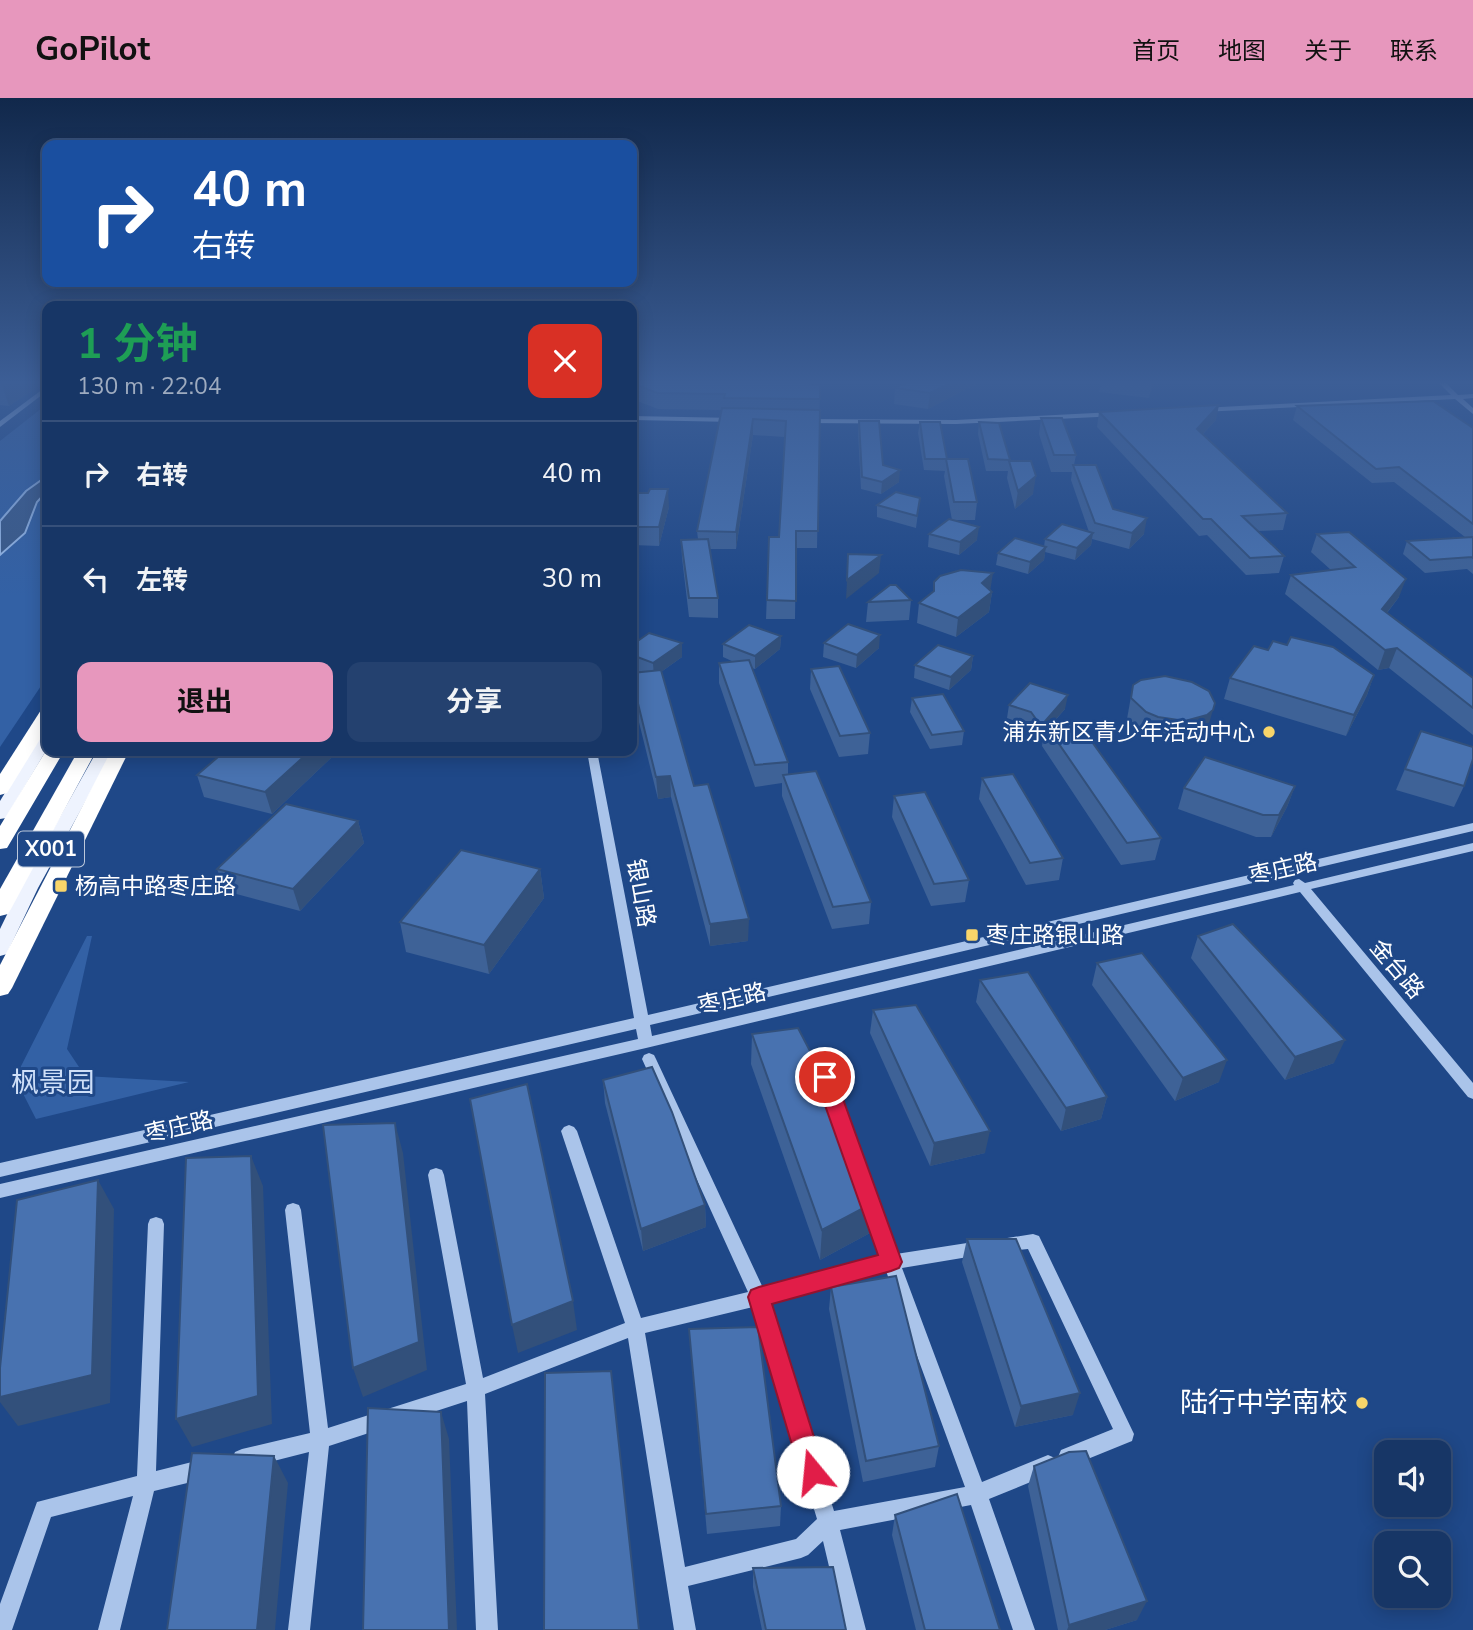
<!DOCTYPE html>
<html lang="zh">
<meta charset="utf-8">
<style>
body{margin:0;font-family:"Nunito Sans","Noto Sans SC",sans-serif;background:#24416f;color:#f1f3f6;height:100vh;display:flex;flex-direction:column;font-size:26px;white-space:nowrap}
*{box-sizing:border-box;margin:0}
p{font-size:23px;color:#9eabbf}
.icon{flex:none;width:38px;height:38px;fill:none;stroke:currentColor;stroke-width:2;stroke-linecap:round;stroke-linejoin:round}
.map{position:relative;flex:1;overflow:hidden}
.details{position:absolute;left:42px;top:203px;width:595px;height:455px;display:flex;flex-direction:column;background:#173666;border-radius:14px;box-shadow:0 4px 18px #0003,0 0 0 2px #36507a}
.details>*{flex:none}
.top-card{position:absolute;left:42px;top:42px;width:595px;height:147px;border-radius:14px;box-shadow:0 4px 18px #0003,0 0 0 2px #36507a;background:#1a4fa0;color:#fff;overflow:hidden}
.tools{position:absolute;left:1374px;top:1342px;display:grid;gap:14px}
.tools a{display:grid;place-items:center;width:77px;height:77px;border-radius:14px;background:#173666;box-shadow:0 4px 18px #0003,0 0 0 2px #36507a;font-size:35px}
.pin{position:absolute;display:grid;place-items:center;width:60px;height:60px;color:#fff;margin:-30px;border:4px solid #fff;border-radius:50%;box-shadow:0 2px 7px #0007}
.me{position:absolute;width:77px;margin:-38px;rotate:343deg;stroke-linejoin:round;filter:drop-shadow(0 0 5px #0008)}
.turn{display:flex;align-items:center;gap:24px;height:147px;padding:0 35px;font-size:32px}
.turn .icon{width:91px;height:91px;stroke-width:2.5}
.turn b{display:block;font-size:49px;line-height:60px}
.round{display:grid;place-items:center;flex:none;width:74px;height:74px;border-radius:14px;background:#24416f}
.head{display:flex;align-items:center;justify-content:space-between;height:119px;padding:0 35px}
h1{font-size:42px;font-weight:700;line-height:52px;color:#1e9e55}
.primary-button{display:flex;gap:14px;margin-top:auto;padding:14px 35px}
.primary-button a{flex:1;height:80px;border-radius:14px;background:#e797bd;color:#111;font-size:28px;font-weight:700;line-height:80px;text-align:center}
.primary-button a+a{background:#24416f;color:#f1f3f6}
ul{padding:0;list-style:none}
li{display:flex;align-items:center;gap:21px;height:105px;padding:0 35px;border-top:2px solid #36507a}
li div{flex:1}
li b{display:block;font-size:26px}
li em{font-style:normal}
header{display:flex;align-items:center;gap:42px;box-sizing:border-box;height:98px;padding:0 35px;background:#e797bd;color:#111}
header strong{font-size:33px}
nav{display:flex;gap:38px;margin-inline-start:auto;font-size:24px}
.map>svg:first-child{display:block}
</style>
<header>
<strong>GoPilot</strong>
<nav><a>首页</a><a>地图</a><a>关于</a><a>联系</a></nav>
</header>
<div class="map">
<svg width="1473" height="1532" viewBox="0 0 1473 1532">
<rect width="100%" height="100%" fill="#1f4888"/>
<g fill="#3361a5">
<path d="M47,306V579L0,649V343Z"/>
<path d="M87,838H92L67,951L85,978L189,984L36,1021L15,980Z"/>
</g>
<path fill="#3b5a88" stroke="#9dbeec" stroke-width="2" d="M47,378V393L37,404L25,435L0,457V423L26,393Z"/>
<g fill="none" stroke-linecap="round" stroke-linejoin="round">
<g fill="#aac4ea" fill-rule="evenodd">
<path d="M1439,285H1446L1458,297L1473,296V300L1463,301L1473,310V316L1455,301L1202,314L1198,312L1202,310L1451,297Z"/>
<path d="M47,288V293L0,329V323Z"/>
<path d="M1114,314L1118,316L1117,318L956,326L804,325L800,323L804,321L956,322Z"/>
<path d="M632,318L736,320L740,322L736,324L632,322Z"/>
<path d="M587,653H597L648,917L1473,725V733L650,927L652,938L1294,787L1293,785L1295,782L1299,781L1305,785L1473,745V753L1311,791L1473,985V1001L1468,999L1300,794L646,950L0,1100V1086L638,941L636,931L0,1079V1065L634,920Z"/>
<path d="M649,955L654,957L656,961L763,1190L881,1159L859,1097L861,1092L867,1090L873,1092L875,1097L896,1156L980,1143L986,1145L988,1150L986,1155L980,1157L902,1170L982,1384L1048,1357L1055,1360L1058,1367L1055,1374L989,1401L1035,1532H1013L971,1407L840,1432L866,1532H844L823,1443L808,1457L801,1460L688,1488L696,1532H674L628,1240L485,1296L498,1532H476L467,1303L329,1348L310,1532H288L309,1354L242,1371L235,1368L232,1361L235,1354L242,1351L310,1335L285,1112L287,1107L293,1105L299,1107L301,1112L328,1330L466,1286L428,1077L430,1072L436,1070L442,1072L444,1077L483,1280L625,1225L561,1033L564,1029L569,1027L574,1029L577,1033L641,1220L748,1194L642,961L644,957ZM886,1173L965,1389L834,1413L769,1204ZM753,1209L817,1421L796,1441L685,1469L645,1235Z"/>
<path d="M825,973L830,975L840,1000L838,1004L833,1006L828,1004L818,979L820,975Z"/>
<path d="M156,1119L162,1121L164,1126L156,1373L204,1361L211,1364L214,1371L211,1378L204,1381L154,1393L120,1532H98L133,1398L51,1419L12,1532H0V1506L37,1404L137,1378L148,1126L150,1121Z"/>
<path d="M1033,1136L1039,1138L1134,1336L1132,1343L1068,1369L1061,1366L1058,1359L1061,1352L1113,1331L1028,1151L1001,1154L995,1152L993,1147L995,1142Z"/>
</g>
<g fill="#eef3fe" fill-rule="evenodd">
<path d="M47,634V651L6,720L0,721V703L39,639Z"/>
<path d="M97,653H113L38,790L9,851L7,856L0,858V831L20,790Z"/>
</g>
<g fill="#fff" fill-rule="evenodd">
<path d="M47,611V630L7,695L0,697V676L41,612Z"/>
<path d="M47,651V653H64L10,745L7,750L0,751V728Z"/>
<path d="M78,653H96L11,811L8,816L0,818V791Z"/>
<path d="M111,653H129L12,890L8,896L0,898V867Z"/>
</g>
</g>
<g fill="#3e6297">
<path d="M0,285H44L9,308L0,307Z"/>
<path d="M632,285H811L810,286L820,287L817,450H796L795,521H766L769,439H779L785,339L753,337L736,451H710L718,500V520L689,519L682,460L681,442L698,441L697,433L722,312L658,311L632,301Z"/>
<path d="M978,285L928,311L894,306L895,290Z"/>
<path d="M1101,285H1154L1149,300L1099,294Z"/>
<path d="M1297,308L1473,330V476L1467,471L1425,475L1403,456L1407,443L1465,439L1394,384L1372,385L1293,322Z"/>
<path d="M1099,314L1216,322L1203,336L1287,415L1283,432L1258,433L1284,458L1279,475L1246,477L1207,437L1199,438L1097,329Z"/>
<path d="M1041,320L1076,357L1074,367L1113,411L1144,436L1129,451L1092,441L1091,447L1075,462L1045,454L1044,462L1028,476L996,467L998,455L1044,449L1045,441L1089,434L1071,382L1072,374H1051L1039,336Z"/>
<path d="M859,323L883,367L899,384L881,396L861,391L858,334Z"/>
<path d="M920,324L977,404L975,422H952L977,442L959,457L928,449L929,436L952,422L944,378L945,373L924,372L918,335Z"/>
<path d="M979,324L1010,362L1033,396L1015,411L1007,380L1008,373H986L978,336Z"/>
<path d="M632,395L669,409L659,448L633,447L638,525H632Z"/>
<path d="M920,400L916,430L877,419V407Z"/>
<path d="M1317,436L1399,499L1387,515L1473,580V637L1389,570L1378,572L1285,496L1291,477L1331,472L1311,454Z"/>
<path d="M934,484L991,493L992,494L989,514L956,539L917,525L919,505L933,495Z"/>
<path d="M911,502L909,522L866,524L868,504Z"/>
<path d="M781,538L780,551L755,571L752,570L788,664V676L871,804L869,826L832,831L782,698V685L755,689L719,585V565L734,564L723,559V546Z"/>
<path d="M824,545L879,550L856,570L823,559Z"/>
<path d="M632,547L682,559L661,574L694,688L748,843L710,848L671,699L658,701L632,596V575L640,574L632,570Z"/>
<path d="M973,558L971,572L949,592L914,580L915,567Z"/>
<path d="M811,571L870,635L868,656L839,659L810,591Z"/>
<path d="M1374,577L1367,597L1346,638L1224,601L1230,580Z"/>
<path d="M1133,587L1207,632L1201,638L1180,643L1153,639L1141,634L1127,621Z"/>
<path d="M912,600L964,633L962,647L930,651L910,614Z"/>
<path d="M1009,607L1065,611L1052,626L1161,740L1155,762L1121,767L1042,648L1044,635L1038,642L1029,628L1007,620Z"/>
<path d="M1421,633L1464,688L1454,709L1396,692Z"/>
<path d="M332,659L272,716L204,699L197,677Z"/>
<path d="M982,680L1063,760L1059,782L1026,787L979,701Z"/>
<path d="M1295,688L1287,709L1271,739H1256L1178,711L1184,690Z"/>
<path d="M894,698L969,782L965,804L931,808L892,719Z"/>
<path d="M358,723L364,745L300,813L225,793L217,771Z"/>
<path d="M540,771L544,800L489,876L406,854L400,824Z"/>
<path d="M1198,838L1334,965L1285,982L1191,860Z"/>
<path d="M1097,865L1219,984L1175,1003L1092,887Z"/>
<path d="M980,882L1107,999L1101,1021L1061,1033L976,904Z"/>
<path d="M873,912L985,1055L930,1068L870,935Z"/>
<path d="M752,936L870,1135L820,1162L751,966Z"/>
<path d="M603,982L705,1107L706,1129L643,1153L605,1005Z"/>
<path d="M967,1141L1073,1317L1015,1329L962,1164Z"/>
<path d="M831,1189L939,1348L935,1369L863,1384L829,1211Z"/>
<path d="M689,1231L781,1408L780,1428L707,1436Z"/>
<path d="M1034,1368L1137,1522L1105,1532H1058L1028,1388Z"/>
<path d="M895,1417L1000,1532H916L892,1437Z"/>
<path d="M753,1470L846,1532H762L753,1489Z"/>
</g>
<g fill="#32507b">
<path d="M4,285H44L9,308L2,287Z"/>
<path d="M950,285H978L928,311L930,295Z"/>
<path d="M1152,285H1154L1149,300Z"/>
<path d="M1219,307L1216,322L1193,346L1197,331Z"/>
<path d="M753,321V337L736,451V434Z"/>
<path d="M900,372L899,384L881,396L882,384Z"/>
<path d="M1036,378L1033,396L1015,411L1018,393Z"/>
<path d="M668,391L669,409L659,448V429Z"/>
<path d="M1147,420L1144,436L1129,451L1132,435Z"/>
<path d="M979,429L977,442L959,457L960,444Z"/>
<path d="M1093,435L1091,447L1075,462L1077,450Z"/>
<path d="M1046,449L1044,462L1028,476L1030,464Z"/>
<path d="M881,457L879,475L846,501L847,482Z"/>
<path d="M993,475L990,494H992L989,514L956,539L958,520L982,485Z"/>
<path d="M1406,481L1399,499L1375,530L1382,511Z"/>
<path d="M880,537L879,550L856,570L857,557Z"/>
<path d="M781,538L780,551L755,571V558Z"/>
<path d="M682,545V559L654,579L653,565Z"/>
<path d="M1397,550L1389,570L1378,572L1385,552Z"/>
<path d="M973,558L971,572L949,592L951,579Z"/>
<path d="M1374,577L1367,597L1346,638L1354,617Z"/>
<path d="M1068,597L1065,611L1048,630L1046,627L1044,635L1038,642L1041,628Z"/>
<path d="M1213,612L1207,632L1201,638L1180,643L1185,623Z"/>
<path d="M310,653H330L332,659L272,716L265,694Z"/>
<path d="M670,678L671,699L658,701L656,679Z"/>
<path d="M1295,688L1287,709L1271,739L1279,717Z"/>
<path d="M358,723L364,745L300,813L293,791Z"/>
<path d="M540,771L544,800L489,876L484,847Z"/>
<path d="M749,821L748,843L710,848V826Z"/>
<path d="M1345,942L1334,965L1285,982L1295,959Z"/>
<path d="M1227,962L1219,984L1175,1003L1183,980Z"/>
<path d="M1107,999L1101,1021L1061,1033L1066,1010Z"/>
<path d="M395,1025L403,1055L427,1272L363,1299L353,1270Z"/>
<path d="M990,1033L985,1055L930,1068L934,1045Z"/>
<path d="M251,1058L263,1088L272,1326L192,1349L176,1321Z"/>
<path d="M98,1082L114,1111L110,1305L18,1328L0,1304V1299Z"/>
<path d="M873,1105L870,1135L820,1162L822,1132Z"/>
<path d="M705,1107L706,1129L643,1153L641,1131Z"/>
<path d="M573,1203L577,1232L518,1255L512,1227Z"/>
<path d="M1080,1295L1073,1317L1015,1329L1021,1308Z"/>
<path d="M441,1314L449,1341L457,1532H449Z"/>
<path d="M274,1358L288,1385L275,1532H257Z"/>
<path d="M1147,1503L1137,1522L1105,1532H1067L1069,1527Z"/>
</g>
<g fill="#4872b0" stroke="#32507b" stroke-width="2">
<path d="M632,285H805L820,287V301L724,300L725,296L657,295Z"/>
<path d="M906,285H950L930,295L895,290Z"/>
<path d="M1433,303L1473,330V426L1399,369L1376,371L1297,308Z"/>
<path d="M1219,307L1197,331L1287,415L1242,418L1284,458L1250,460L1211,421H1203L1099,314Z"/>
<path d="M722,310L820,312L818,433H796V503L767,502L769,439H779L786,323L753,321L736,434L697,433Z"/>
<path d="M1041,320H1062L1076,357H1054Z"/>
<path d="M859,323H879L883,367L900,372L882,384L862,379Z"/>
<path d="M920,324H940L947,361H925Z"/>
<path d="M979,324L999,325L1010,362L988,361Z"/>
<path d="M946,361H968L977,404H954Z"/>
<path d="M1009,363H1031L1036,378L1018,393Z"/>
<path d="M1073,367H1096L1113,411L1147,420L1132,435L1095,425Z"/>
<path d="M650,391H668L659,429H632V395H648Z"/>
<path d="M896,394L920,400L917,418L877,407Z"/>
<path d="M949,421L979,429L960,444L929,436Z"/>
<path d="M1062,426L1093,435L1077,450L1045,441Z"/>
<path d="M632,432L637,505H632Z"/>
<path d="M1349,434L1406,481L1382,511L1473,580V610L1397,550L1385,552L1291,477L1355,469L1317,436Z"/>
<path d="M1473,439V460L1472,459L1430,462L1407,443Z"/>
<path d="M1015,440L1046,449L1030,464L998,455Z"/>
<path d="M708,441L718,500H689L681,442Z"/>
<path d="M848,456L881,457L847,482Z"/>
<path d="M961,472L993,475L982,485L992,494L958,520L919,505L934,493V484L940,478Z"/>
<path d="M890,487H896L911,502L868,504Z"/>
<path d="M848,526L880,537L857,557L824,545Z"/>
<path d="M749,527L781,538L755,558L723,546Z"/>
<path d="M649,535L682,545L653,565L632,557V547Z"/>
<path d="M1291,539L1333,549L1374,577L1354,617L1230,580L1254,548L1268,552L1273,543L1287,547Z"/>
<path d="M938,547L973,558L951,579L915,567Z"/>
<path d="M749,562L788,664L755,667L719,565Z"/>
<path d="M839,568L870,635L840,638L811,571Z"/>
<path d="M661,572L694,688L708,686L749,821L710,826L670,678L656,679L632,581V575Z"/>
<path d="M1165,578L1192,584L1209,593L1215,605L1213,612L1207,617L1185,623L1158,619L1146,614L1131,600L1133,587L1141,582Z"/>
<path d="M1030,585L1068,597L1041,628L1031,614L1009,607Z"/>
<path d="M943,596L964,633L932,637L912,600Z"/>
<path d="M1077,623L1161,740L1127,745L1046,627Z"/>
<path d="M1421,633L1473,649V661L1464,688L1405,671Z"/>
<path d="M225,653H310L265,694L197,677Z"/>
<path d="M1205,659L1295,688L1279,717H1263L1184,690Z"/>
<path d="M816,673L871,804L833,809L783,677Z"/>
<path d="M1013,676L1063,760L1030,765L982,680Z"/>
<path d="M925,694L969,782L934,786L894,698Z"/>
<path d="M286,706L358,723L293,791L217,771Z"/>
<path d="M461,752L540,771L484,847L400,824Z"/>
<path d="M1233,826L1345,942L1295,959L1198,838Z"/>
<path d="M1142,855L1227,962L1183,980L1097,865Z"/>
<path d="M1028,874L1107,999L1066,1010L980,882Z"/>
<path d="M916,907L990,1033L934,1045L873,912Z"/>
<path d="M798,930L836,1003L873,1105L822,1132L752,936Z"/>
<path d="M652,969L672,1014L705,1107L641,1131L603,982Z"/>
<path d="M527,986L573,1203L512,1227L470,1001Z"/>
<path d="M395,1025L419,1244L353,1270L323,1027Z"/>
<path d="M251,1058L258,1298L176,1321L186,1060Z"/>
<path d="M98,1082L92,1277L0,1299V1270L17,1102Z"/>
<path d="M967,1141H1016L1080,1295L1021,1308Z"/>
<path d="M896,1178L939,1348L866,1363L831,1189Z"/>
<path d="M758,1229L781,1408L706,1416L689,1231Z"/>
<path d="M611,1273L639,1532H544L545,1275Z"/>
<path d="M368,1310L441,1314L449,1532H363Z"/>
<path d="M1086,1353L1147,1503L1069,1527L1034,1368L1069,1354Z"/>
<path d="M192,1355L274,1358L257,1532H167Z"/>
<path d="M957,1396L1000,1532H925L895,1417Z"/>
<path d="M833,1469L846,1532H766L753,1470Z"/>
</g>
<linearGradient id="sky" x2="0" y2="1"><stop stop-color="#11284b"/><stop offset="0.57" stop-color="#3c5e96"/><stop offset="1" stop-color="#3c5e96" stop-opacity="0"/></linearGradient>
<rect width="1473" height="499" fill="url(#sky)"/>
<path fill="#e11d48" stroke="#92132f" stroke-width="2" d="M825,972L832,974L835,979L902,1164L899,1170L891,1173L772,1206L825,1374L821,1383L813,1387L804,1383L800,1374L748,1199L751,1192L759,1189L878,1157L815,979L818,974Z"/>
<g fill="#f8d56a" stroke="#1f4888" stroke-width="2.5">
<circle cx="1269" cy="634" r="7"/>
<rect x="54" y="781" width="14" height="14" rx="3.5"/>
<rect x="965" y="830" width="14" height="14" rx="3.5"/>
<circle cx="1362" cy="1305" r="7"/>
</g>
<g text-anchor="middle" dominant-baseline="central" stroke-width="6" stroke-linejoin="round" paint-order="stroke">
<rect fill="#1f4888" stroke="#bcc8db" stroke-width="2" x="18" y="733.5" width="66" height="35" rx="5"/>
<g font-size="21" font-weight="bold" fill="#fff">
<text x="51" y="751">X001</text>
</g>
<g font-size="23" fill="#fff" stroke="#1f4888" text-anchor="start">
<text x="1255" y="634" text-anchor="end">浦东新区青少年活动中心</text>
<text x="75" y="788">杨高中路枣庄路</text>
<text x="986" y="837">枣庄路银山路</text>
</g>
<g font-size="23" fill="#fff" stroke="#1f4888">
<text transform="translate(1283 771) rotate(-13)">枣庄路</text>
<text transform="translate(641 795) rotate(80)">银山路</text>
<text transform="translate(1397 871) rotate(50)">金台路</text>
<text transform="translate(732 901) rotate(-13)">枣庄路</text>
<text transform="translate(179 1029) rotate(-13)">枣庄路</text>
</g>
<g font-size="28" fill="#cedff8" stroke="#1f4888">
<text x="53" y="985">枫景园</text>
</g>
<g font-size="28" fill="#fff" stroke="#1f4888" text-anchor="end">
<text x="1348" y="1305">陆行中学南校</text>
</g>
</g>
</svg>
<div class="tools">
<a><svg class="icon" aria-label="sound" viewBox="0 0 24 24"><path d="M4 9h4l5-4v14l-5-4H4zM17 9q2 3 0 6"/></svg></a>
<a><svg class="icon" aria-label="search" viewBox="0 0 24 24"><circle cx="10" cy="10" r="6"/><path d="M15 15l6 6"/></svg></a>
</div>
<div class="pin" style="left:825px;top:979px;background:#d93025"><svg class="icon" aria-label="arrive" viewBox="0 0 24 24"><path d="M6 21V4h12l-3 4 3 4H6"/></svg></div>
<svg class="me" style="left:813px;top:1374px" viewBox="-20 -20 40 40"><circle r="19" fill="#fff"/><path d="M0-13L10 11 0 6-10 11z" fill="#e11d48"/></svg>
<div class="top-card">
<div class="turn"><svg class="icon" aria-label="right" viewBox="0 0 24 24"><path d="M7 20v-9h11M14 6l5 5-5 5"/></svg><div><b>40 m</b>右转</div></div>
</div>
<section class="details">
<div class="head"><div><h1>1 分钟</h1><p>130 m · 22:04</p></div><a class="round" style="background:#d93025;color:#fff"><svg class="icon" aria-label="close" viewBox="0 0 24 24"><path d="M6 6l12 12M18 6L6 18"/></svg></a></div>
<ul>
<li><svg class="icon" aria-label="right" viewBox="0 0 24 24"><path d="M7 20v-9h11M14 6l5 5-5 5"/></svg><div><b>右转</b></div><em>40 m</em></li>
<li><svg class="icon" aria-label="left" viewBox="0 0 24 24"><path d="M17 20v-9H6M10 6l-5 5 5 5"/></svg><div><b>左转</b></div><em>30 m</em></li>
</ul>
<div class="primary-button"><a>退出</a><a>分享</a></div>
</section>
</div>
